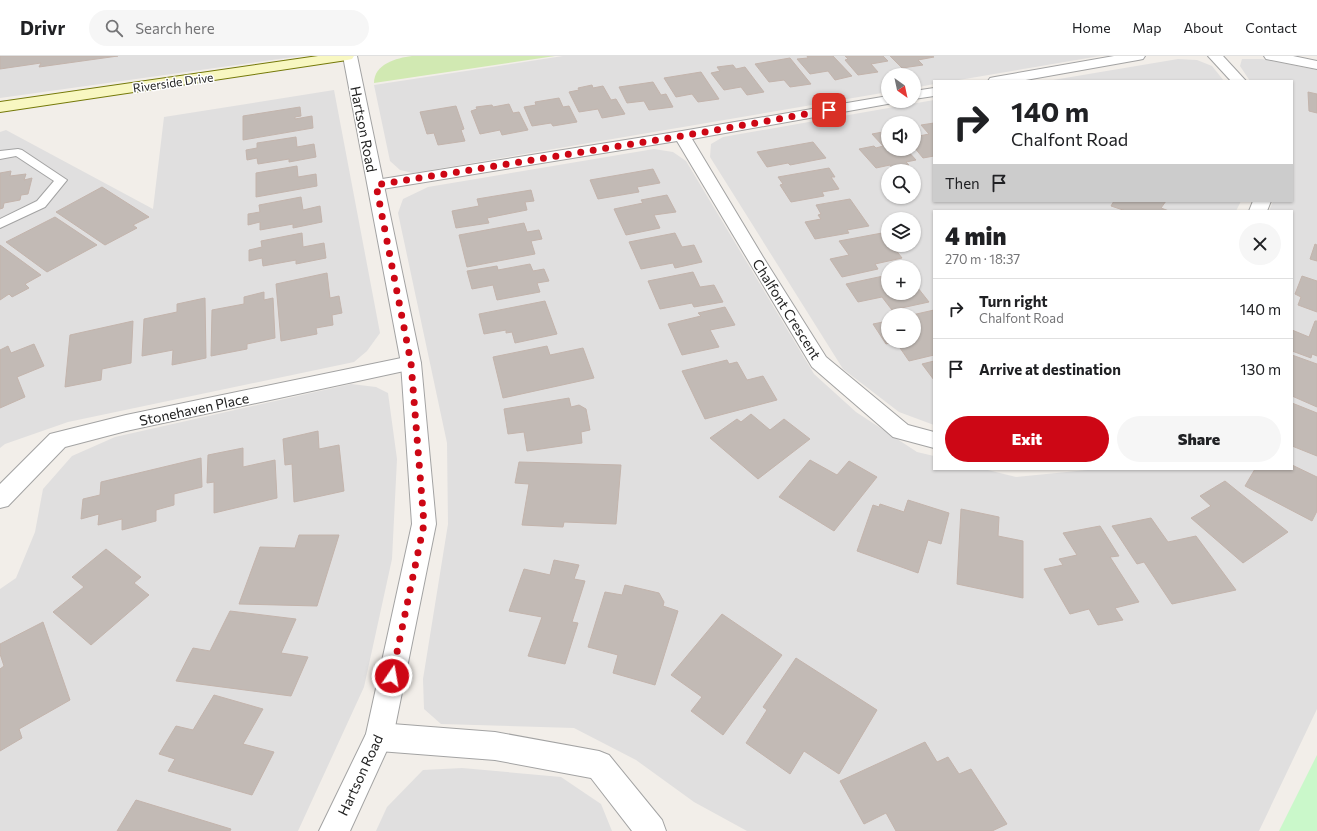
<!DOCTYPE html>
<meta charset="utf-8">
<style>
body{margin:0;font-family:Commissioner,sans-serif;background:#f6f6f6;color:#202124;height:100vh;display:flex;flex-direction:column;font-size:15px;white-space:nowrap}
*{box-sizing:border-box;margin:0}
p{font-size:13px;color:#757577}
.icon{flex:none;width:22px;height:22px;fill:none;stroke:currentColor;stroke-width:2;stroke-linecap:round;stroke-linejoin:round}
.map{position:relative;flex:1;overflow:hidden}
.details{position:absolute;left:933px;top:154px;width:360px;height:260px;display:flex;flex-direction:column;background:#fff;border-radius:0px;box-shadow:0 1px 3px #0004}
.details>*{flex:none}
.top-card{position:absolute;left:933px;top:24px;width:360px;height:122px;border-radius:0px;box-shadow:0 1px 3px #0004;background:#fff;color:#202124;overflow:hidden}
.needle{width:26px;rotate:147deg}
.tools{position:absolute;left:881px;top:12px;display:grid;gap:8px}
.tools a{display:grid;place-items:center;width:40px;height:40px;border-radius:50%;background:#fff;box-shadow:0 1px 3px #0004;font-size:20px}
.pin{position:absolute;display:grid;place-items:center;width:34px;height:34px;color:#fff;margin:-17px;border-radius:8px;box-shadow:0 2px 6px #0006}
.me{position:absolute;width:44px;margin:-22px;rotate:12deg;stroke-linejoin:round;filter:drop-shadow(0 0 3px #0008)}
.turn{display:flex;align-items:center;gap:14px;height:84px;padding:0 12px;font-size:18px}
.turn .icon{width:52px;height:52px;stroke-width:2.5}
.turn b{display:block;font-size:28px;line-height:34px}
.then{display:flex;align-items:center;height:38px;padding:0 12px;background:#0003;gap:8px;font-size:15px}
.round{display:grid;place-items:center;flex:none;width:42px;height:42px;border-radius:21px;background:#f6f6f6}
.summary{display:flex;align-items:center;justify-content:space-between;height:68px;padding:0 12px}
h1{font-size:24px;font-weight:800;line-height:30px}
.action{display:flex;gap:8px;margin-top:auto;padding:8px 12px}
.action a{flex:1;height:46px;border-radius:24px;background:#cd0715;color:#fff;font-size:16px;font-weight:800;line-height:46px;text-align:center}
.action a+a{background:#f6f6f6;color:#202124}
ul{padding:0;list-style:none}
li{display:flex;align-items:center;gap:12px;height:60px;padding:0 12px;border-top:1px solid #e0e0e0}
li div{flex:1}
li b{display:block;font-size:15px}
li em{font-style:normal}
header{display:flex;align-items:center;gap:24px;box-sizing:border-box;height:56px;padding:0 20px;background:#fff;border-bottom:1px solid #e0e0e0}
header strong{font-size:19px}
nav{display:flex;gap:22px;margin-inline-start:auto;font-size:14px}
.search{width:280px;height:36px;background:#f6f6f6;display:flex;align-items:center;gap:10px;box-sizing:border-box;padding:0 14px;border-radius:22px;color:#757577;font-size:15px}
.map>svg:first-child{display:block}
</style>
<header>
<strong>Drivr</strong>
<div class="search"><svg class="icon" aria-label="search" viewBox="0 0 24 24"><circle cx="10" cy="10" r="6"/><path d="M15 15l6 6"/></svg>Search here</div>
<nav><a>Home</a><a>Map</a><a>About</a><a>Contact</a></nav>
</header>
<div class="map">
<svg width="1317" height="775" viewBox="0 0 1317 775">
<rect width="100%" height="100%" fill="#f2eee9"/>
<g fill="#e0dfdf" fill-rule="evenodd">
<path d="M0,0H301L0,42Z"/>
<path d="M563,0H1100L953,25H934V28L914,32V19H888V36L413,117L400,114L390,105L374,29Z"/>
<path d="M1178,3L1197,4L1212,10L1224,25H1047Z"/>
<path d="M1242,3H1262L1317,14V653L1259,775H747L694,746L636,704L574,672L441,668L424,653L423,623L448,468L447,387L398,157L403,143L428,131L654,93L673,96L686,105L814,318L856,356L917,396L934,400V413H984L1016,421L1097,413H1292V155H1269L1273,145H1292V25H1250L1240,10Z"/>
<path d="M334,34L380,277L367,295L354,306L68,366L5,388L0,392V76L6,74L153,153L164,61Z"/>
<path d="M934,44V145H1241L1236,155H934V369L899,356L843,313L710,101L711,88L723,81ZM888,67H914V93H888ZM888,115H914V141H888ZM888,163H914V189H888ZM888,211H914V237H888ZM888,259H914V285H888Z"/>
<path d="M351,328L376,331L388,337L397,403L392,503L364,631L298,775H0V533L16,522L35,476L43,433L72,400L115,381Z"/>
<path d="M462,712L561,721L601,748L612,775H376L387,751L423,714Z"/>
</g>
<path fill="#d1e9b2" d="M412,0H555L374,27C374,8 396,2 412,0Z"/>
<path fill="#caf8ca" d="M1317,699V775H1279Z"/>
<g fill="#c2bab5" stroke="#c3b4ac">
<path d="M0,0H118L39,11L41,7L0,13Z"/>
<path d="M807,0H833L852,20L835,24L828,15L810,18L797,3L808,2Z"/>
<path d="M845,0H883L888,5L871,8L878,16L858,19L845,4L848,3Z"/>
<path d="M890,0H932L934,1L918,4L923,9L902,12Z"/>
<path d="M790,2L811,28L790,31L784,24L769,26L755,8Z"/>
<path d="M733,9L736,13L745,11L764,36L747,39L741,31L724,34L711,17L720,15L717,11Z"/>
<path d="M701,16L719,43L698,46L692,38L676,41L664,22Z"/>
<path d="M653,26L661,39L666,38L673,51L649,54L644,45L627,47L619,31Z"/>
<path d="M592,29L593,32L603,30L611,44L616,43L625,58L602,62L598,53L579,56L569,36L579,34L578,32Z"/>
<path d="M1308,36L1317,38V57L1309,55Z"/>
<path d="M559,42L563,51L569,50L577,66L553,70L551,67L532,70L524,51L536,49L535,46Z"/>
<path d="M509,48L513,57L519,56L528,74L502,79L500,74L480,78L471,55L477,53L476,51L492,49L493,51Z"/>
<path d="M456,50L464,73L461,74L465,85L438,89L434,77L427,78L420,56Z"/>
<path d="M300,51L301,60L295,61V63L312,60L313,72L243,84V60Z"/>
<path d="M934,67V100L923,102L914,91V81L929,78L921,69Z"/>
<path d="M888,75V93H906L916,104L906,106L909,109L892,112L890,109L876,112L859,93L874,90L876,92L883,90L872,78Z"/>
<path d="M296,81L297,91L314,88L316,101L289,106V103L258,108L257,102L247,104L246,94L257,92V87Z"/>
<path d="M813,86L826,102L790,109L788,107L767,111L757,96Z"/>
<path d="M297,110L298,121L316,118L317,130L256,141V117Z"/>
<path d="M829,112L835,121H831L839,133L822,136L824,140L791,146L780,129L783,128L778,121Z"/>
<path d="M653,113L660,127L637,131L639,136L598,143L590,124Z"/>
<path d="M11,115L10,120L26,118L24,124L32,122L28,138L21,139L20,144L4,147L3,152L0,153V117Z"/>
<path d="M102,131L149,161L133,169L137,172L105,189L56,156Z"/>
<path d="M531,134L534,145L525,146L527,154L487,162L489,167L456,172L452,155L479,150L477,143Z"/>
<path d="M667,139L676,156L654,159L660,172L626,179L614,153L643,147L641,144Z"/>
<path d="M301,141L303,154L320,150L322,166L293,172V168L260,174V166L248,169V158L260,156L259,149Z"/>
<path d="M850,143L869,170L847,174L849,177L815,183L805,166L821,163L818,159L821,158L816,149Z"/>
<path d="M1114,145H1166L1161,152L1169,155H1126L1111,150Z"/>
<path d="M55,161L97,189L47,216L6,186Z"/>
<path d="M524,167L527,176L539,174L542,183L531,185L535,198L467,211L459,179Z"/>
<path d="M302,177L303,191L324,187L326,202L296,208V204L263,210L262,202L249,205V194L262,191L261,185Z"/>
<path d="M675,177L682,191L694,189L702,206L675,212L673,207L641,213L629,186Z"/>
<path d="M882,177L888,184V189H892L902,202L875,208L878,213L842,221L830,203L849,199L839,185Z"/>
<path d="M1315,188L1317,189V205L1310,203Z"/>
<path d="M0,189L41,219L25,228L29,232L12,241L9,238L0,244Z"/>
<path d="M530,208L533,215L544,213L549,225L537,227L540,236L497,244L493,229L472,233L467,215L497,210L498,214Z"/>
<path d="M693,216L700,231L714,229L723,246L694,251L692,247L660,253L648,225Z"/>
<path d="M327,217L330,242L339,240L342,257L332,259L333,269L316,272L317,278L281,285L276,228Z"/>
<path d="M888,219V237H914V227L929,246L892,254L882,241L858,246L846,228Z"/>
<path d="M1302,220L1317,225V256L1298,249L1301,241L1295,238Z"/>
<path d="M264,236V244L273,242L275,282L247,288V293L211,300L212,254L244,248V241Z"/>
<path d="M205,242L206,302L172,309L173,294L142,300L144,263L177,256V248Z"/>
<path d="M545,245L557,278L515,287L512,276L506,277V274L484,278L479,258Z"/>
<path d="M725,251L735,269L710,274L719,291L682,299L668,268L701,260L698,257Z"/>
<path d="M934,254V299L909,305L898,289L907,287L906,285H914V259H912Z"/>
<path d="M133,265L131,307L102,313L101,324L65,331L70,279Z"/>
<path d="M888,265V285H897L886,288L873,268Z"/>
<path d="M1315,265H1317V300L1312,298L1311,302L1292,295V274L1309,281Z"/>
<path d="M34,288L44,310L17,321L25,341L0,352V294L8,290L11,297Z"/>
<path d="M547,290L550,299L583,292L594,322L503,342L493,301Z"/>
<path d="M1292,299L1317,308V351L1292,340Z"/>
<path d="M727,304L729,308L737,306L747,324L763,320L777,344L705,363L682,315Z"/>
<path d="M934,305V324L922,308Z"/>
<path d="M569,342L571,351L579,349L586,353L590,374L581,376L582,387L527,395L524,376L508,378L504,353Z"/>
<path d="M1292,347L1317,357V400L1292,390Z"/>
<path d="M751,358L770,374L784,363L810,383L758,423L710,382L737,363L741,366Z"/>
<path d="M318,375L319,393L339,389L344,435L294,446L292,408L285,409L283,383Z"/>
<path d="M243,392V411L275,404L277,442L214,457V426L207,427L208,399Z"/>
<path d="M201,402L202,431L174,438V449L156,454V465L122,474V463L98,469L99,458L81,463L83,443L100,439L101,426Z"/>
<path d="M810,404L837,419L849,405L877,421L834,475L779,441Z"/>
<path d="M519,406L621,409L616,468L564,466L563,471L522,469L529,428L515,427Z"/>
<path d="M1292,409L1317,421V455L1312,465L1245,430L1255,413H1292Z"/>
<path d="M1225,425L1288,476L1243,507L1191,462L1211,450L1200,440Z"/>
<path d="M908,444L949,457L941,488L928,484L918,517L857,495L873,449L879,451L880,448L904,456Z"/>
<path d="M961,453L999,461L998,480L1023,485V542L957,528Z"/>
<path d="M1151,462L1168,486L1196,480L1236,534L1172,548L1144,506L1137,508L1112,470Z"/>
<path d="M1100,470L1119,500L1110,501L1139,546L1115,552L1123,564L1098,569L1089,553L1070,558L1044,513L1063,509L1059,503L1077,499L1063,477Z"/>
<path d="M299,479H339L317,550L239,548L260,491L295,492Z"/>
<path d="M106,493L141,521L134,527L149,539L91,589L53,556L84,531L72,521Z"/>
<path d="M554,504L579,509L574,523L585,525L572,566L578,567L565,608L528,600L542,561L509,555L524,513L550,519Z"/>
<path d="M625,529L659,537L664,546L663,550L678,555L655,629L613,617L618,599L588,591L605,536L622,539Z"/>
<path d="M230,555L296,563L281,597L308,601L291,640L176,625L193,592L210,595Z"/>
<path d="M722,558L782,599L723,679L691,655L702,641L671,619Z"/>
<path d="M43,566L70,644L19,673L22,682L0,695V613L4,610L0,598V588Z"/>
<path d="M796,602L877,654L839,718L804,695L790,718L746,687L767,654L763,651Z"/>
<path d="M214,639L263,653L243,688L274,696L252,739L168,715L175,703L159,698L176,670L193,674Z"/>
<path d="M925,686L937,706L948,701L959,718L971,713L1007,768L992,775H896L886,757L864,768L840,725Z"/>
<path d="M136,744L231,773L230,775H117Z"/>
</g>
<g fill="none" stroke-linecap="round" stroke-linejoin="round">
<g stroke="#a3a3a3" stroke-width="2">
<path id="service" d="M18,93L22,94L67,124L45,151L0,172V163L37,145L54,125L16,100L0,103V95Z"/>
</g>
<g stroke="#a3a3a3" stroke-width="2">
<g id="minor">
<path d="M1114,0H1145L1143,3L1138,4L1020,25H988L990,22L995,21Z"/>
<path d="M1208,0H1223L1246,25H1231Z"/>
<path d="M1264,0H1293L1317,5V13L1266,3Z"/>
<path d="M934,32V40L914,43V35Z"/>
<path d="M888,40V45H895L893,47L692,83L763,201L826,301L908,369L934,376V392L893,381L812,311L677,85L376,134L370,133L368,129L370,125L376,124L682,75Z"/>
<path d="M1253,145H1271L1267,155H1249Z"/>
<path d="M411,300L418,302L421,307L418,312L126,375L65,391L8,450L0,452V428L50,378L126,359Z"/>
<path d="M379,667L495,676L599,695L609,699L662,764L666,775H632L591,722L495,704L379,695L369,691L365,681L369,671Z"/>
</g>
</g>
<g stroke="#a3a3a3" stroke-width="2">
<path id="tertiary" d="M343,0H357L421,307L436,468L393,681L350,775H319L366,678L412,468L401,307Z"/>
</g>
<g stroke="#757909" stroke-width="2">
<path id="secondary" d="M318,0H354L352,3L347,4L0,56V46Z"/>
</g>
<use href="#service" fill="#fff" fill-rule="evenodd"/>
<use href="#minor" fill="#fff" fill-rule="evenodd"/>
<use href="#tertiary" fill="#fff" fill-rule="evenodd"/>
<use href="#secondary" fill="#f8f7c1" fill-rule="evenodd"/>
</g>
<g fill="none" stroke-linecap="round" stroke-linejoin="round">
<path stroke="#cd0715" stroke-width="7" stroke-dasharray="0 12.6" d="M392,620L424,468L411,307L376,129L682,80L829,54"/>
</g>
<g text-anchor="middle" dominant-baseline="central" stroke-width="3" stroke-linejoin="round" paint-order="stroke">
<g font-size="12" fill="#222" stroke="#fff">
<text transform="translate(173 26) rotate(-8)">Riverside Drive</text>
</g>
<g font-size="14" fill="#222" stroke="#fff">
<text transform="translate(364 73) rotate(79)">Hartson Road</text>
<text transform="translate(787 253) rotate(58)">Chalfont Crescent</text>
<text transform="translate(194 353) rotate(-12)">Stonehaven Place</text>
<text transform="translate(360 719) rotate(-65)">Hartson Road</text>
</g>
</g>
</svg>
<div class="tools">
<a><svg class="needle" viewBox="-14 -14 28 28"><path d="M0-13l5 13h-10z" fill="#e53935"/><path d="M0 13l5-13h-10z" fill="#757577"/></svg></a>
<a><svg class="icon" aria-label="sound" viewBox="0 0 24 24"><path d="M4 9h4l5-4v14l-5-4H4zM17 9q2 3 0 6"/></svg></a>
<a><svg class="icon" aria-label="search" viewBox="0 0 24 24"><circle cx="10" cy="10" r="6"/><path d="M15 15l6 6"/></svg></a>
<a><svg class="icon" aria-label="layers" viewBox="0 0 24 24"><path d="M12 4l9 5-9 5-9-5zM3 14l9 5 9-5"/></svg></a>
<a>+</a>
<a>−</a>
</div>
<div class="pin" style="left:829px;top:54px;background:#d93025"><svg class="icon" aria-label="arrive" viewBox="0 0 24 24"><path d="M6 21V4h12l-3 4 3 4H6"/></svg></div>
<svg class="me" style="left:392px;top:620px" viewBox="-20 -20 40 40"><circle r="17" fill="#cd0715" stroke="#fff" stroke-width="3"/><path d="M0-11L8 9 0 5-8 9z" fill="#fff"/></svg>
<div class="top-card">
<div class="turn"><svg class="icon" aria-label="right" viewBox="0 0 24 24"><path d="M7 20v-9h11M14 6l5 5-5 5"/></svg><div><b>140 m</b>Chalfont Road</div></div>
<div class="then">Then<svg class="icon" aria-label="arrive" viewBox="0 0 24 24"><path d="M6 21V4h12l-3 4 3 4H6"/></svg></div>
</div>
<section class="details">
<div class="summary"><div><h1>4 min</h1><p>270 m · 18:37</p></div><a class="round"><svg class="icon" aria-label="close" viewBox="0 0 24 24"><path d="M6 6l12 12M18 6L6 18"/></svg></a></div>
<ul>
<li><svg class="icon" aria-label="right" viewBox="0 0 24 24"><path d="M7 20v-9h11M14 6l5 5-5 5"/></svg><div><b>Turn right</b><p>Chalfont Road</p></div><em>140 m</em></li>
<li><svg class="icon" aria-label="arrive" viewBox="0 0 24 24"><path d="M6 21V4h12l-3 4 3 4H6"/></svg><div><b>Arrive at destination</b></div><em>130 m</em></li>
</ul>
<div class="action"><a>Exit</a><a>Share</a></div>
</section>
</div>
